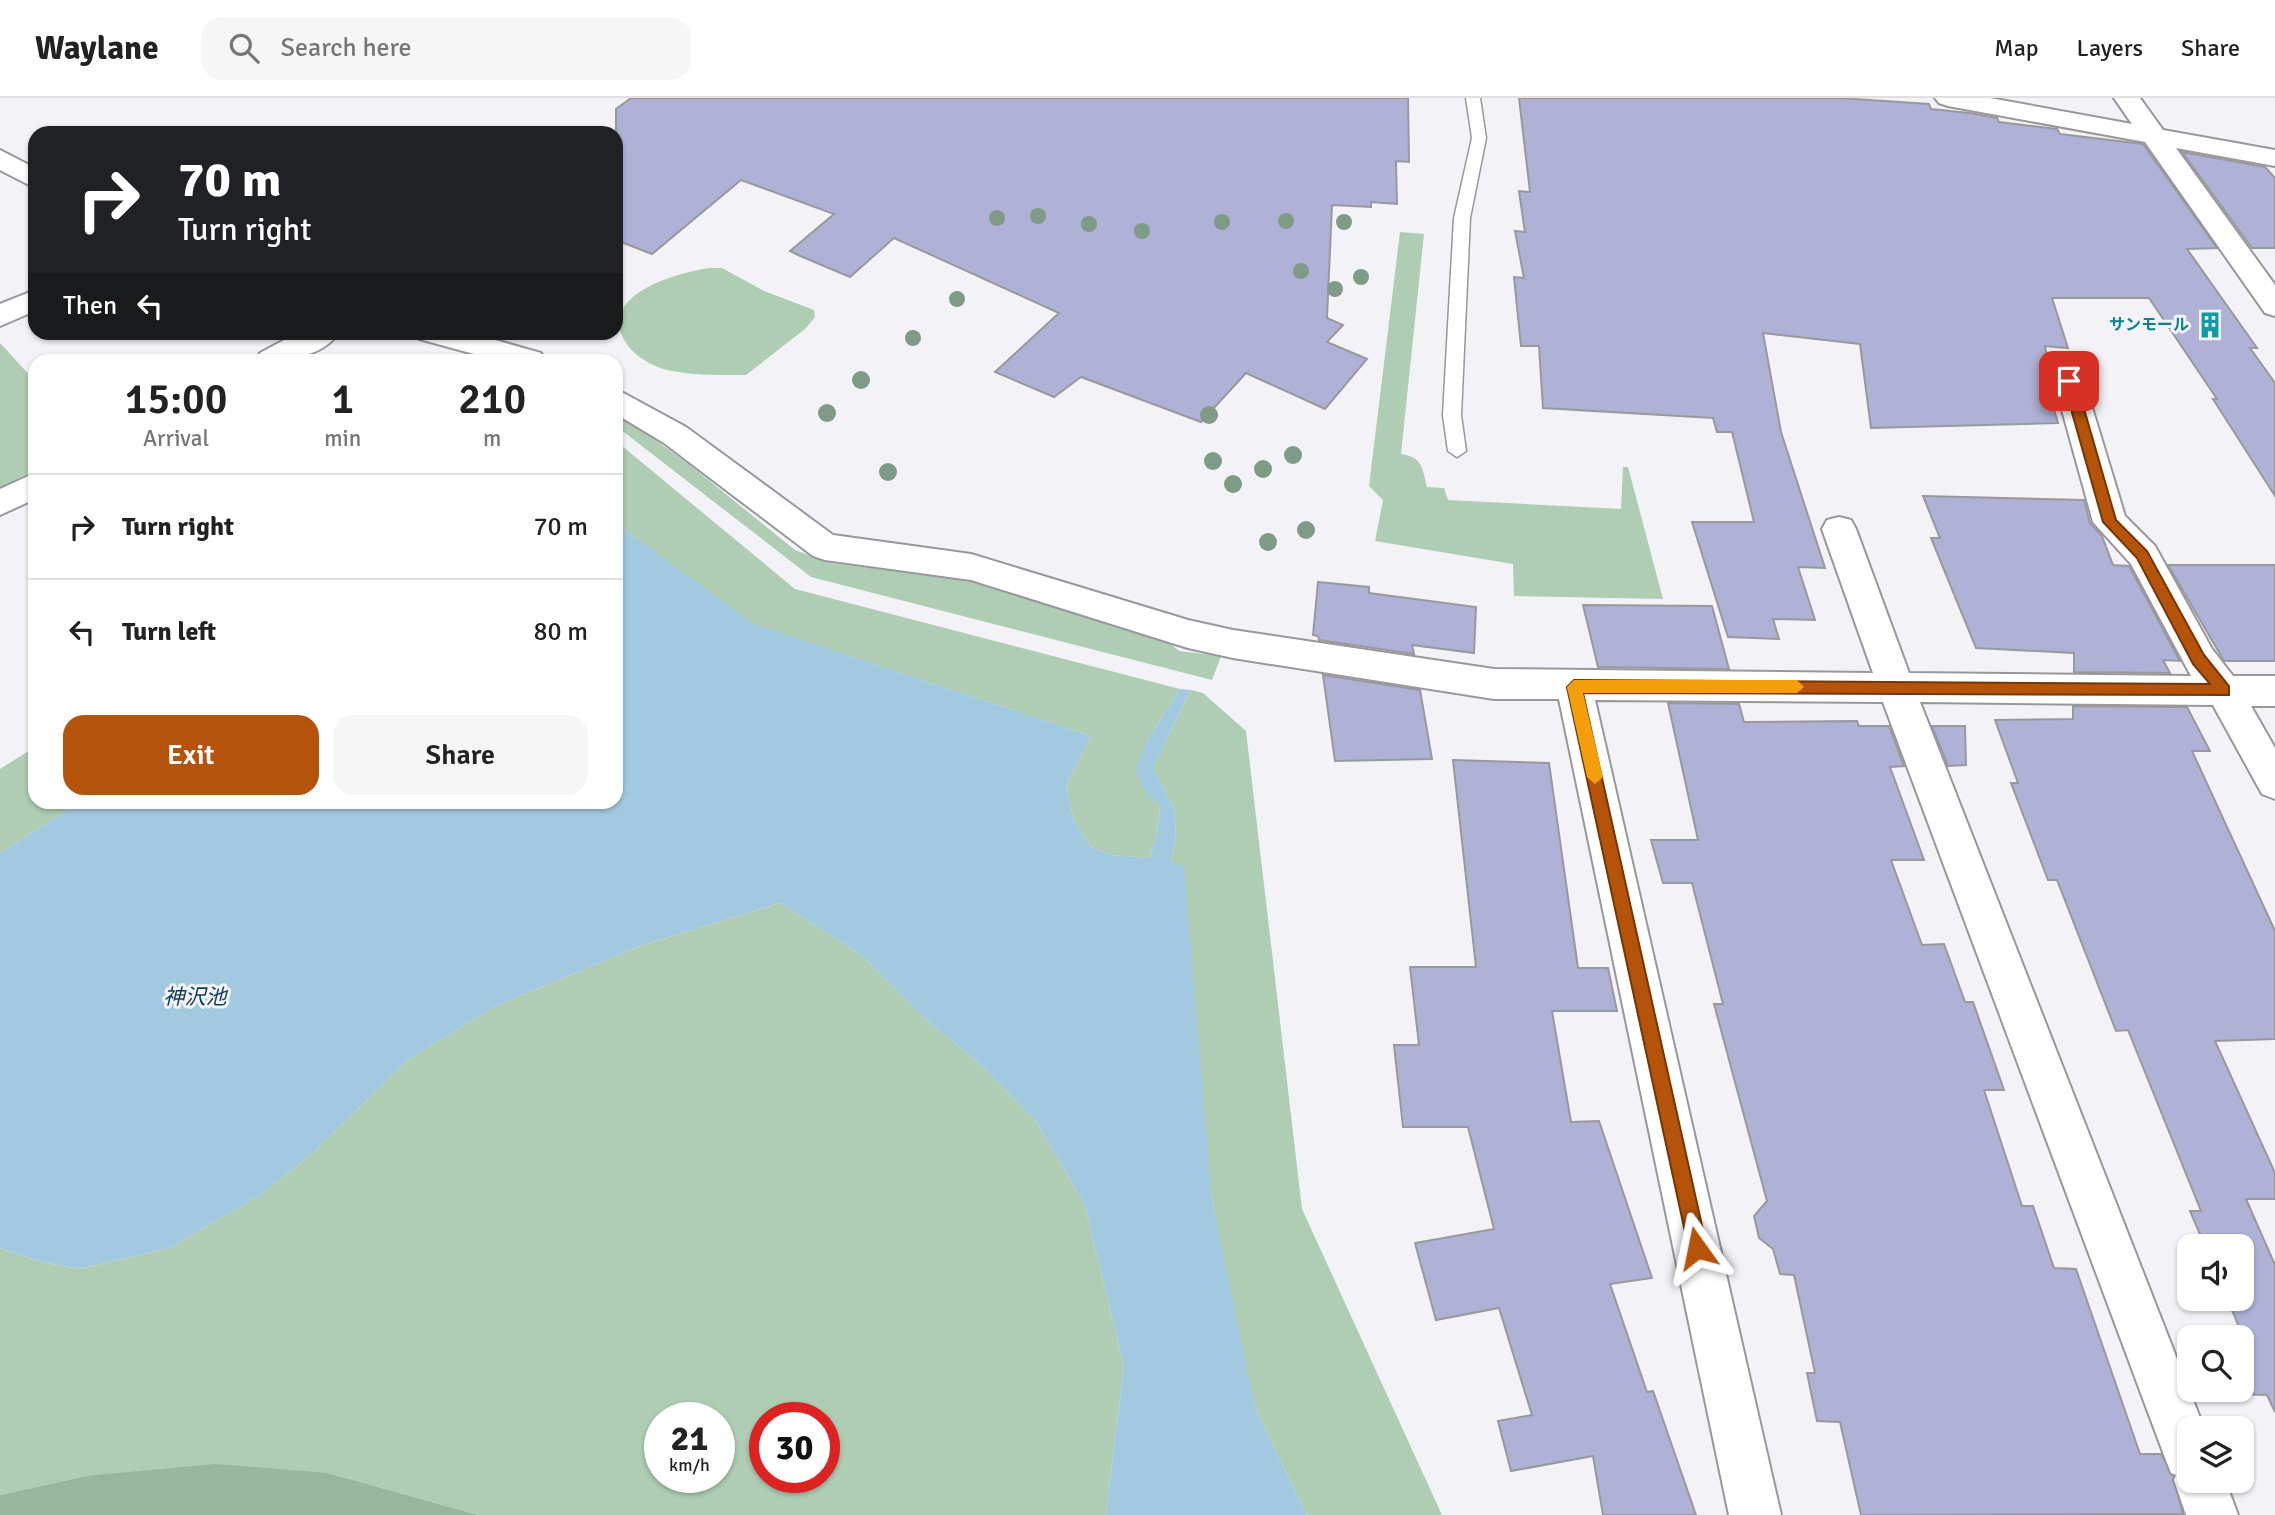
<!DOCTYPE html>
<meta charset="utf-8">
<style>
body{margin:0;font-family:Signika,"Noto Sans JP",sans-serif;background:#f6f6f6;color:#222;height:100vh;display:flex;flex-direction:column;font-size:26px;white-space:nowrap}
*{box-sizing:border-box;margin:0}
p{font-size:23px;color:#767676}
.icon{flex:none;width:38px;height:38px;fill:none;stroke:currentColor;stroke-width:2;stroke-linecap:round;stroke-linejoin:round}
.map{position:relative;flex:1;overflow:hidden}
.sheet{position:absolute;left:28px;top:256px;width:595px;height:455px;display:flex;flex-direction:column;background:#fff;border-radius:21px;box-shadow:0 2px 5px #0004}
.sheet>*{flex:none}
.hud{position:absolute;left:28px;top:28px;width:595px;height:214px;border-radius:21px;box-shadow:0 2px 5px #0004;background:#202124;color:#fff;overflow:hidden}
.fabs{position:absolute;left:2177px;top:1136px;display:grid;gap:14px}
.fabs a{display:grid;place-items:center;width:77px;height:77px;border-radius:14px;background:#fff;box-shadow:0 2px 5px #0004;font-size:35px}
.speed{position:absolute;left:644px;top:1304px;display:flex;gap:14px;font-size:35px;font-weight:700;text-align:center}
.speed>*{display:grid;place-content:center;width:91px;height:91px;border-radius:50%;background:#fff;box-shadow:0 2px 5px #0004;line-height:1}
.speed small{font-size:18px;font-weight:400}
.speed .limit{border:10px solid #d22;background:#fff;color:#111}
.pin{position:absolute;display:grid;place-items:center;width:60px;height:60px;color:#fff;margin:-30px;border-radius:14px;box-shadow:0 4px 10px #0006}
.me{position:absolute;width:77px;margin:-38px;rotate:348deg;stroke-linejoin:round;filter:drop-shadow(0 0 5px #0008)}
.turn{display:flex;align-items:center;gap:24px;height:147px;padding:0 35px;font-size:32px}
.turn .icon{width:91px;height:91px;stroke-width:2.5}
.turn b{display:block;font-size:49px;line-height:60px}
.then{display:flex;align-items:center;height:66px;padding:0 35px;background:#0003;gap:14px;font-size:26px}
.eta{display:flex;justify-content:space-evenly;align-items:center;height:119px;text-align:center}
.eta b{font-size:42px;font-weight:600;line-height:49px}
.cta{display:flex;gap:14px;margin-top:auto;padding:14px 35px}
.cta a{flex:1;height:80px;border-radius:21px;background:#b45309;color:#fff;font-size:28px;font-weight:600;line-height:80px;text-align:center}
.cta a+a{background:#f6f6f6;color:#222}
ul{padding:0;list-style:none}
li{display:flex;align-items:center;gap:21px;height:105px;padding:0 35px;border-top:2px solid #e0e0e0}
li div{flex:1}
li b{display:block;font-size:26px}
li em{font-style:normal}
header{display:flex;align-items:center;gap:42px;box-sizing:border-box;height:98px;padding:0 35px;background:#fff;border-bottom:2px solid #e0e0e0}
header strong{font-size:33px}
nav{display:flex;gap:38px;margin-inline-start:auto;font-size:24px}
.search{width:490px;height:63px;background:#f6f6f6;display:flex;align-items:center;gap:18px;box-sizing:border-box;padding:0 24px;border-radius:21px;color:#767676;font-size:26px}
.map>svg:first-child{display:block}
</style>
<header>
<strong>Waylane</strong>
<div class="search"><svg class="icon" aria-label="search" viewBox="0 0 24 24"><circle cx="10" cy="10" r="6"/><path d="M15 15l6 6"/></svg>Search here</div>
<nav><a>Map</a><a>Layers</a><a>Share</a></nav>
</header>
<div class="map">
<svg width="2275" height="1417" viewBox="0 0 2275 1417">
<rect width="100%" height="100%" fill="#f3f3f7"/>
<g fill="#aecdb3" fill-rule="evenodd">
<path d="M1400,134L1424,136L1401,356C1422,359 1422,369 1427,389L1444,390L1448,402L1621,411L1623,369H1628L1663,501L1514,498L1513,466L1375,443L1383,402L1369,388Z"/>
<path d="M710,170H722L764,193L814,212L815,219L805,231L746,277C719,277 686,278 660,270C645,264 631,255 623,240C601,195 680,174 710,170Z"/>
<path d="M0,245L35,283V372L0,390Z"/>
<path d="M616,318L636,328L690,367L795,452L830,465L969,482L1165,541L1179,553L1221,558L1212,582L811,479L616,328Z"/>
<path d="M616,343L795,491L1180,591L1146,644L1148,697L1160,709L1157,736L1150,760L1112,757L1091,749L1074,723L1066,687L1091,638L753,526L616,425Z"/>
<path d="M1191,592L1203,595L1246,633L1302,1111L1442,1417H1307L1255,1310L1231,1202L1212,1102L1171,764L1176,739L1174,710L1153,670Z"/>
<path d="M35,649V704H80L0,755V671Z"/>
<path d="M780,805L860,856L933,928L979,965L1036,1024L1084,1105L1124,1268L1106,1417H478L328,1375L86,1378L0,1397V1150L41,1164L79,1171L170,1150L262,1096L314,1054L408,962L492,910L640,848ZM660,1320H719V1379H660ZM765,1320H824V1379H765Z"/>
</g>
<path fill="#96b79c" d="M215,1366L328,1375L478,1417H0V1397L86,1378Z"/>
<path fill="#a2c9e0" d="M616,425L754,526L1091,638L1066,687L1074,723L1091,749L1112,757L1150,760L1157,736L1160,709L1148,697L1135,674L1146,644L1180,591L1191,592L1153,670L1174,710L1176,739L1171,764L1184,768L1212,1102L1255,1310L1307,1417H1106L1124,1268L1084,1105L1036,1024L979,965L933,928L860,856L780,805L640,848L492,910L408,962L314,1054L262,1096L170,1150L79,1171L41,1164L0,1150V755L80,704H616Z"/>
<g fill="#afb1d6" stroke="#99999d" stroke-width="2">
<path d="M631,0H1408L1409,64L1396,63L1397,106L1371,104V109L1332,107L1327,220L1343,227L1327,244L1367,261L1325,311L1246,275L1201,324L1081,279L1054,299L995,274L1059,215L894,140L850,179L798,157L790,153L834,116L741,82L652,156L616,142V11Z"/>
<path d="M1519,0H1840L1929,6L1931,11L1970,15L1997,20L1999,24L2057,31L2060,36L2143,46L2217,150L2187,151L2257,250H2250L2275,285V398L2213,301H2217L2149,200H2052L2068,250L2045,248L2052,285L2046,284L2058,325L1871,330L1860,246L1763,235L1781,334L1825,470L1798,469L1815,522L1773,521L1779,541L1728,539L1692,424H1754L1732,334H1717L1713,320L1543,310L1539,248H1521L1514,179L1524,180L1515,133L1525,134L1519,93L1530,94Z"/>
<path d="M2182,54L2265,69L2275,80V150H2252Z"/>
<path d="M1923,398L2084,402L2090,425L2102,438L2113,467L2129,468L2180,563L2163,562L2170,575L2074,574V555L1976,550L1931,440H1940Z"/>
<path d="M2168,467H2275V563H2224Z"/>
<path d="M1318,484L1369,489V495L1476,509L1474,555L1412,547L1414,556L1319,542L1318,538L1313,537Z"/>
<path d="M1583,507L1712,508L1729,571L1598,569Z"/>
<path d="M1323,577L1420,592L1432,661L1335,663Z"/>
<path d="M1668,605L1739,606L1744,624L1857,623L1859,628H1889L1904,668L1890,669L1924,762H1891L1922,847L1944,846L1965,904H1973L2004,992H1984L2022,1108H2033L2054,1170L2076,1171L2140,1356H2161L2173,1378L2183,1416L1861,1417L1840,1324L1817,1323L1807,1275H1815L1794,1177L1780,1176L1773,1151L1759,1140L1754,1118L1767,1103L1714,906H1723L1692,785H1663L1651,742H1698Z"/>
<path d="M2073,608L2187,609L2210,653H2192L2275,833V941L2215,943L2275,1075V1101H2246L2275,1167V1314L2267,1297L2206,1295L2204,1292H2242L2244,1241L2227,1200H2242V1148H2205L2190,1113H2201L2128,932L2116,933L2057,782H2048L2011,685H2018L1995,622L2073,621Z"/>
<path d="M1932,628H1965L1966,667L1948,668Z"/>
<path d="M1453,662L1549,665L1578,870H1608L1617,913H1552L1571,1024L1599,1023L1652,1180L1610,1186L1647,1294L1653,1293L1696,1417H1603L1593,1358L1511,1373L1498,1323L1532,1317L1499,1210L1436,1222L1415,1145L1494,1131L1468,1029H1403L1394,947H1419L1410,869H1476Z"/>
</g>
<g fill="none" stroke-linecap="round" stroke-linejoin="round">
<g stroke="#97989b" stroke-width="3">
<path id="lane" d="M1466,0H1480L1486,40L1470,120L1461,317L1466,353L1457,359L1448,353L1443,317L1454,120L1472,40Z"/>
</g>
<g stroke="#97989b" stroke-width="4">
<g id="street">
<path d="M1935,0H1990L2132,26L2114,0H2140L2163,32L2275,52V68L2176,50L2275,187V218L2265,215L2145,44L1948,8L1939,5Z"/>
<path d="M0,52L35,70V90L0,72Z"/>
<path d="M35,192V213L0,228V206Z"/>
<path d="M299,234H339C322,261 284,262 256,262L260,255Z"/>
<path d="M415,234H467L541,255L545,262H496L419,241Z"/>
<path d="M2069,273L2080,276L2084,283L2125,418L2155,448L2212,551L2233,578H2275V608H2251L2275,650V701L2262,696L2213,607L1920,604L2204,1330H2189V1382H2225L2238,1417H2186L2174,1382L2176,1377L2171,1375L2164,1357L1883,604L1595,602L1781,1417H1729L1559,601H1494L1233,560L1188,550L971,482L825,462L813,458L664,345L616,316V291L686,329L833,437L971,456L1188,522L1233,532L1494,571L1873,575L1822,431L1827,422L1839,419L1851,422L1856,431L1909,575L2191,578L2131,466L2093,424L2054,283L2058,276Z"/>
<path d="M35,375V401L0,417V391Z"/>
</g>
</g>
<use href="#lane" fill="#fff" fill-rule="evenodd"/>
<use href="#street" fill="#fff" fill-rule="evenodd"/>
</g>
<g fill="#7f9b88">
<circle cx="1038" cy="118" r="8"/>
<circle cx="997" cy="120" r="8"/>
<circle cx="1286" cy="123" r="8"/>
<circle cx="1222" cy="124" r="8"/>
<circle cx="1344" cy="124" r="8"/>
<circle cx="1089" cy="126" r="8"/>
<circle cx="1142" cy="133" r="8"/>
<circle cx="1301" cy="173" r="8"/>
<circle cx="1361" cy="179" r="8"/>
<circle cx="1335" cy="191" r="8"/>
<circle cx="957" cy="201" r="8"/>
<circle cx="913" cy="240" r="8"/>
<circle cx="861" cy="282" r="9"/>
<circle cx="827" cy="315" r="9"/>
<circle cx="1209" cy="317" r="9"/>
<circle cx="1293" cy="357" r="9"/>
<circle cx="1213" cy="363" r="9"/>
<circle cx="1263" cy="371" r="9"/>
<circle cx="888" cy="374" r="9"/>
<circle cx="1233" cy="386" r="9"/>
<circle cx="1306" cy="432" r="9"/>
<circle cx="1268" cy="444" r="9"/>
</g>
<path fill="#b45309" stroke="#753606" stroke-width="2" d="M2069,279L2076,283L2116,422L2147,453L2204,557L2229,588V597L1583,595L1707,1150L1704,1157L1697,1160L1690,1157L1567,589L1574,582L2210,586L2193,566L2137,460L2103,424L2063,283Z"/>
<path fill="#f59e0b" d="M1574,582H1797L1804,589L1797,595H1583L1603,679L1595,686L1587,679L1567,589Z"/>
<defs>
<g id="building-bare" transform="scale(2.1)"><path d="M-4-6H4V6H1V3H-1V6H-4ZM-2.5-4.3h1.7v1.8h-1.7ZM.8-4.3h1.7v1.8H.8ZM-2.5-1h1.7V.8h-1.7ZM.8-1h1.7V.8H.8Z" fill="#0f9aa8" stroke="#f3f3f7" stroke-width="2.5" paint-order="stroke"/></g>
</defs>
<g fill-rule="evenodd">
<use href="#building-bare" x="2210" y="227"/>
</g>
<g text-anchor="middle" dominant-baseline="central" stroke-width="6" stroke-linejoin="round" paint-order="stroke">
<g font-size="16" font-weight="bold" fill="#0d838f" stroke="#f3f3f7" text-anchor="end">
<text x="2189" y="227">サンモール</text>
</g>
<g font-size="21" font-style="italic" fill="#0c4058" stroke="#f3f3f7">
<text x="195" y="899">神沢池</text>
</g>
</g>
</svg>
<div class="fabs">
<a><svg class="icon" aria-label="sound" viewBox="0 0 24 24"><path d="M4 9h4l5-4v14l-5-4H4zM17 9q2 3 0 6"/></svg></a>
<a><svg class="icon" aria-label="search" viewBox="0 0 24 24"><circle cx="10" cy="10" r="6"/><path d="M15 15l6 6"/></svg></a>
<a><svg class="icon" aria-label="layers" viewBox="0 0 24 24"><path d="M12 4l9 5-9 5-9-5zM3 14l9 5 9-5"/></svg></a>
</div>
<div class="speed"><div>21<small>km/h</small></div><div class="limit">30</div></div>
<div class="pin" style="left:2069px;top:283px;background:#d93025"><svg class="icon" aria-label="arrive" viewBox="0 0 24 24"><path d="M6 21V4h12l-3 4 3 4H6"/></svg></div>
<svg class="me" style="left:1697px;top:1150px" viewBox="-20 -20 40 40"><path d="M0-17L14 15 0 8-14 15z" fill="#b45309" stroke="#fff" stroke-width="4"/></svg>
<div class="hud">
<div class="turn"><svg class="icon" aria-label="right" viewBox="0 0 24 24"><path d="M7 20v-9h11M14 6l5 5-5 5"/></svg><div><b>70 m</b>Turn right</div></div>
<div class="then">Then<svg class="icon" aria-label="left" viewBox="0 0 24 24"><path d="M17 20v-9H6M10 6l-5 5 5 5"/></svg></div>
</div>
<section class="sheet">
<div class="eta">
<div><b>15:00</b><p>Arrival</p></div>
<div><b>1</b><p>min</p></div>
<div><b>210</b><p>m</p></div>
</div>
<ul>
<li><svg class="icon" aria-label="right" viewBox="0 0 24 24"><path d="M7 20v-9h11M14 6l5 5-5 5"/></svg><div><b>Turn right</b></div><em>70 m</em></li>
<li><svg class="icon" aria-label="left" viewBox="0 0 24 24"><path d="M17 20v-9H6M10 6l-5 5 5 5"/></svg><div><b>Turn left</b></div><em>80 m</em></li>
</ul>
<div class="cta"><a>Exit</a><a>Share</a></div>
</section>
</div>
